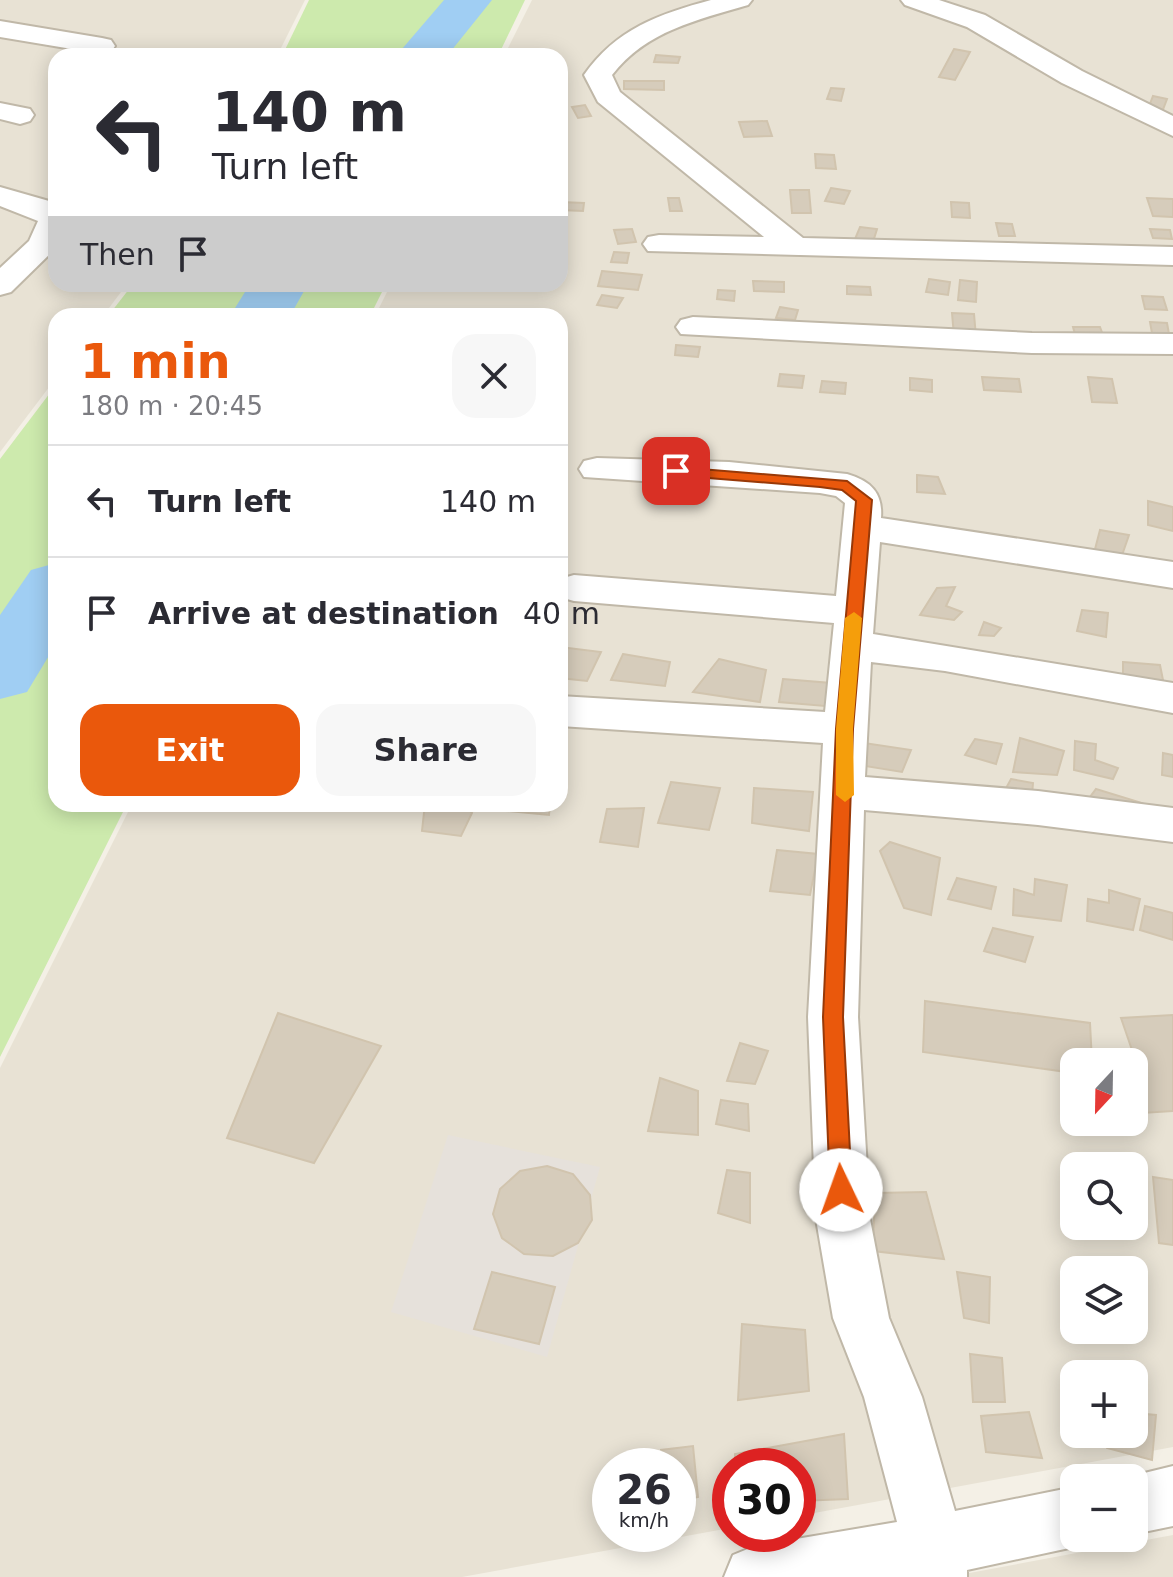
<!DOCTYPE html>
<meta charset="utf-8">
<style>
body{margin:0;font-family:"DejaVu Sans",sans-serif;background:#f7f7f7;color:#2b2b33;height:100vh;display:flex;flex-direction:column;font-size:30px;white-space:nowrap}
*{box-sizing:border-box;margin:0}
p{font-size:26px;color:#7c7c81}
.icon{flex:none;width:44px;height:44px;fill:none;stroke:currentColor;stroke-width:2;stroke-linecap:round;stroke-linejoin:round}
.map{position:relative;flex:1;overflow:hidden}
.side{position:absolute;left:48px;top:308px;width:520px;height:504px;display:flex;flex-direction:column;background:#fff;border-radius:24px;box-shadow:0 4px 20px #0003}
.side>*{flex:none}
.hud{position:absolute;left:48px;top:48px;width:520px;height:244px;border-radius:24px;box-shadow:0 4px 20px #0003;background:#fff;color:#2b2b33;overflow:hidden}
.needle{width:52px;rotate:202deg}
.fabs{position:absolute;left:1060px;top:1048px;display:grid;gap:16px}
.fabs a{display:grid;place-items:center;width:88px;height:88px;border-radius:16px;background:#fff;box-shadow:0 4px 20px #0003;font-size:40px}
.speed{position:absolute;left:592px;top:1448px;display:flex;gap:16px;font-size:40px;font-weight:700;text-align:center}
.speed>*{display:grid;place-content:center;width:104px;height:104px;border-radius:50%;background:#fff;box-shadow:0 4px 20px #0003;line-height:1}
.speed small{font-size:20px;font-weight:400}
.speed .limit{border:12px solid #d22;background:#fff;color:#111}
.pin{position:absolute;display:grid;place-items:center;width:68px;height:68px;color:#fff;margin:-34px;border-radius:16px;box-shadow:0 4px 12px #0006}
.me{position:absolute;width:88px;margin:-44px;rotate:357deg;stroke-linejoin:round;filter:drop-shadow(0 0 6px #0008)}
.turn{display:flex;align-items:center;gap:28px;height:168px;padding:0 32px;font-size:36px}
.turn .icon{width:104px;height:104px;stroke-width:2.5}
.turn b{display:block;font-size:56px;line-height:68px}
.then{display:flex;align-items:center;height:76px;padding:0 32px;background:#0003;gap:16px;font-size:30px}
.round{display:grid;place-items:center;flex:none;width:84px;height:84px;border-radius:24px;background:#f7f7f7}
.headline{display:flex;align-items:center;justify-content:space-between;height:136px;padding:0 32px}
h1{font-size:48px;font-weight:700;line-height:60px;color:#ea580c}
.action{display:flex;gap:16px;margin-top:auto;padding:16px 32px}
.action a{flex:1;height:92px;border-radius:24px;background:#ea580c;color:#fff;font-size:32px;font-weight:700;line-height:92px;text-align:center}
.action a+a{background:#f7f7f7;color:#2b2b33}
ul{padding:0;list-style:none}
li{display:flex;align-items:center;gap:24px;height:112px;padding:0 32px;border-top:2px solid #e1e1e2}
li div{flex:1}
li b{display:block;font-size:30px}
li em{font-style:normal}
.map>svg:first-child{display:block}
</style>
<div class="map">
<svg width="1173" height="1577" viewBox="0 0 1173 1577">
<rect width="100%" height="100%" fill="#f4f0e6"/>
<g fill="#e8e2d4" fill-rule="evenodd">
<path d="M0,0H305L277,56H56V284H127L103,316H56V378L0,452Z"/>
<path d="M532,0H1173V1447L798,1516V1466H730V1528L462,1577H0V1068L132,804H560V316H375L391,284H560V56H504ZM1074,1062H1134V1122H1074ZM1074,1166H1134V1226H1074ZM1074,1270H1134V1330H1074ZM1074,1374H1134V1434H1074ZM610,1466H678V1534H610Z"/>
<path d="M1173,1535V1577H948Z"/>
</g>
<path fill="#e6e1db" d="M448,1135L600,1167L547,1357L391,1312Z"/>
<g fill="#cdeaad">
<path d="M309,0H525L498,56H282Z"/>
<path d="M133,284H386L370,316H108Z"/>
<path d="M56,385V804H127L0,1057V459Z"/>
</g>
<g fill="none" stroke-linecap="round" stroke-linejoin="round">
<g fill="#a0cef3" fill-rule="evenodd">
<path d="M444,0H492L447,56H396Z"/>
<path d="M250,284H308L290,316H230Z"/>
<path d="M56,563V644L27,692L0,699V615L31,570Z"/>
</g>
</g>
<g fill="#d6ccbb" stroke="#d1c4ae" stroke-width="2">
<path d="M954,49L970,52L955,80L939,77Z"/>
<path d="M656,55L680,57L678,63L654,62Z"/>
<path d="M624,81H664V90L624,89Z"/>
<path d="M831,88L844,89L841,101L827,99Z"/>
<path d="M1153,96L1167,99L1162,112L1148,109Z"/>
<path d="M585,105L591,116L578,118L572,107Z"/>
<path d="M767,121L772,136L744,137L739,122Z"/>
<path d="M815,154L834,155L836,169L816,168Z"/>
<path d="M831,188L850,191L844,204L825,201Z"/>
<path d="M790,190H809L811,213H792Z"/>
<path d="M668,198H679L682,211H670Z"/>
<path d="M1147,198L1173,199V217L1153,216Z"/>
<path d="M560,202L584,203L583,211L560,210Z"/>
<path d="M951,202L969,203L970,218L952,217Z"/>
<path d="M996,223L1012,224L1015,236H999Z"/>
<path d="M860,227L877,229L873,242L855,239Z"/>
<path d="M632,229L636,242L618,244L614,230Z"/>
<path d="M1150,229L1170,230L1172,239L1153,238Z"/>
<path d="M614,252L629,253L627,263L611,262Z"/>
<path d="M602,271L642,275L638,290L598,286Z"/>
<path d="M929,279L950,282L948,295L926,292Z"/>
<path d="M960,280L977,282L976,302L958,300Z"/>
<path d="M753,281L784,282V292L754,291Z"/>
<path d="M847,286L870,287L871,295L847,294Z"/>
<path d="M718,290L735,291L734,301L717,299Z"/>
<path d="M602,295L623,298L617,308L597,305Z"/>
<path d="M1142,296L1163,297L1167,310L1145,309Z"/>
<path d="M780,307L798,310L795,320L776,318Z"/>
<path d="M952,313L974,314L976,337L954,336Z"/>
<path d="M1150,322L1167,323L1169,334L1152,333Z"/>
<path d="M1073,327H1100L1104,338H1076Z"/>
<path d="M676,345L700,347L698,357L675,355Z"/>
<path d="M780,374L804,376L802,388L778,386Z"/>
<path d="M982,377L1019,379L1021,392L984,390Z"/>
<path d="M1088,377L1112,379L1117,403L1092,402Z"/>
<path d="M910,378L932,380V392L910,390Z"/>
<path d="M822,381L846,383L845,394L820,392Z"/>
<path d="M917,475L938,477L945,494L917,492Z"/>
<path d="M1148,501L1173,507V531L1148,525Z"/>
<path d="M1100,530L1129,535L1120,561L1093,557Z"/>
<path d="M955,587L946,606L962,612L954,620L920,615L937,588Z"/>
<path d="M1082,610L1108,613L1106,637L1077,631Z"/>
<path d="M984,622L1001,628L994,636L979,635Z"/>
<path d="M560,647L601,652L587,681L560,678Z"/>
<path d="M623,654L670,662L665,686L611,680Z"/>
<path d="M719,659L766,670L760,702L693,692Z"/>
<path d="M1123,662L1160,665L1164,685L1123,678Z"/>
<path d="M783,679L831,683L825,706L779,702Z"/>
<path d="M1020,738L1064,751L1057,775L1013,772Z"/>
<path d="M975,739L1002,744L996,764L965,755Z"/>
<path d="M1075,741L1096,744L1095,760L1118,768L1113,779L1074,770Z"/>
<path d="M864,743L911,750L902,772L865,766Z"/>
<path d="M1163,753L1173,755V777L1162,775Z"/>
<path d="M1011,779L1033,783L1032,795L1005,790Z"/>
<path d="M671,782L720,788L709,830L658,823Z"/>
<path d="M754,788L813,792L809,831L752,823Z"/>
<path d="M1096,789L1142,803L1136,814L1087,801Z"/>
<path d="M425,804H464L472,813L461,836L422,831Z"/>
<path d="M508,804H550L549,815L507,811Z"/>
<path d="M644,808L638,847L600,842L607,809Z"/>
<path d="M890,842L940,858L931,915L904,908L880,851Z"/>
<path d="M777,850L818,854L810,895L770,891Z"/>
<path d="M957,878L996,887L991,909L948,899Z"/>
<path d="M1035,879L1067,885L1061,921L1013,915L1014,889L1034,895Z"/>
<path d="M1109,890L1140,899L1133,930L1087,921L1088,899L1109,903Z"/>
<path d="M1145,906L1173,913V940L1140,930Z"/>
<path d="M993,928L1033,937L1025,962L984,951Z"/>
<path d="M925,1001L1090,1023L1092,1062H1074V1073L923,1052Z"/>
<path d="M278,1013L381,1046L314,1163L227,1138Z"/>
<path d="M1173,1015V1111L1142,1113L1134,1089V1062H1125L1121,1051L1132,1050L1121,1018Z"/>
<path d="M740,1043L768,1051L755,1084L727,1081Z"/>
<path d="M660,1078L698,1091V1135L648,1131Z"/>
<path d="M721,1100L748,1104L749,1131L716,1124Z"/>
<path d="M547,1166L573,1174L590,1195L592,1220L578,1243L553,1256L524,1254L502,1238L493,1214L500,1189L520,1171Z"/>
<path d="M727,1170L750,1173V1223L718,1213Z"/>
<path d="M1153,1177L1173,1180V1245L1159,1243Z"/>
<path d="M926,1192L944,1259L873,1251L875,1193Z"/>
<path d="M492,1272L555,1287L539,1344L474,1329Z"/>
<path d="M957,1272L990,1277L989,1323L964,1318Z"/>
<path d="M742,1324L805,1330L809,1391L738,1400Z"/>
<path d="M970,1354L1002,1358L1005,1402H973Z"/>
<path d="M1029,1412L1042,1458L986,1452L981,1416Z"/>
<path d="M1134,1413L1156,1415L1152,1460L1107,1448L1103,1434H1134Z"/>
<path d="M844,1434L848,1499L798,1501V1466H735V1454Z"/>
<path d="M693,1446L698,1497L678,1501V1466H662L661,1450Z"/>
</g>
<g fill="none" stroke-linecap="round" stroke-linejoin="round">
<g stroke="#c0b8a8" stroke-width="4">
<g id="minor">
<path d="M711,0H752L748,5C697,20 646,31 612,75L620,92L803,238L1173,247V265L648,251L643,244L648,237L659,235L764,237L598,102L584,75C616,29 659,14 711,0Z"/>
<path d="M901,0H939L985,15L1082,71L1173,116V136L1062,83L967,27L905,5Z"/>
<path d="M0,21L102,38L111,40L115,46L111,52L102,54L0,37Z"/>
<path d="M0,103L30,109L34,115L30,121L20,124L0,119Z"/>
<path d="M0,187L56,203V248L11,292L0,295V268L29,241L38,221L0,206Z"/>
<path d="M693,317L1032,333L1173,334V354L1032,353L681,334L676,327L681,320Z"/>
<path d="M597,458L729,462L847,474C871,481 883,493 881,518L1173,562V588L880,542L873,634L1173,683V713L945,671L871,662L865,777L1038,791L1173,808V842L1038,825L864,810L858,1017L870,1219L889,1318L922,1397L955,1511L1074,1487V1538L1096,1539L1074,1547L967,1570V1577H724L733,1555L755,1546L897,1522L864,1397L833,1318L816,1219L808,1017L823,743L560,726V696L825,712L834,623L574,601L560,597V579L574,575L836,596L845,503L836,496L820,493L584,477L579,469L584,461Z"/>
<path d="M1173,1466V1526L1134,1534V1478H1124Z"/>
</g>
</g>
<use href="#minor" fill="#fff" fill-rule="evenodd"/>
</g>
<path fill="#ea580c" stroke="#983908" stroke-width="2" d="M676,467L847,481L872,500L853,729L843,1017L852,1190L849,1197L841,1200L834,1197L830,1190L823,1017L836,729L856,501L842,490L820,487L671,475L669,471Z"/>
<path fill="#f59e0b" d="M854,612L862,618L853,729L854,795L845,802L836,795V729L845,618Z"/>
</svg>
<div class="fabs">
<a><svg class="needle" viewBox="-14 -14 28 28"><path d="M0-13l5 13h-10z" fill="#e53935"/><path d="M0 13l5-13h-10z" fill="#7c7c81"/></svg></a>
<a><svg class="icon" aria-label="search" viewBox="0 0 24 24"><circle cx="10" cy="10" r="6"/><path d="M15 15l6 6"/></svg></a>
<a><svg class="icon" aria-label="layers" viewBox="0 0 24 24"><path d="M12 4l9 5-9 5-9-5zM3 14l9 5 9-5"/></svg></a>
<a>+</a>
<a>−</a>
</div>
<div class="speed"><div>26<small>km/h</small></div><div class="limit">30</div></div>
<div class="pin" style="left:676px;top:471px;background:#d93025"><svg class="icon" aria-label="arrive" viewBox="0 0 24 24"><path d="M6 21V4h12l-3 4 3 4H6"/></svg></div>
<svg class="me" style="left:841px;top:1190px" viewBox="-20 -20 40 40"><circle r="19" fill="#fff"/><path d="M0-13L10 11 0 6-10 11z" fill="#ea580c"/></svg>
<div class="hud">
<div class="turn"><svg class="icon" aria-label="left" viewBox="0 0 24 24"><path d="M17 20v-9H6M10 6l-5 5 5 5"/></svg><div><b>140 m</b>Turn left</div></div>
<div class="then">Then<svg class="icon" aria-label="arrive" viewBox="0 0 24 24"><path d="M6 21V4h12l-3 4 3 4H6"/></svg></div>
</div>
<section class="side">
<div class="headline"><div><h1>1 min</h1><p>180 m · 20:45</p></div><a class="round"><svg class="icon" aria-label="close" viewBox="0 0 24 24"><path d="M6 6l12 12M18 6L6 18"/></svg></a></div>
<ul>
<li><svg class="icon" aria-label="left" viewBox="0 0 24 24"><path d="M17 20v-9H6M10 6l-5 5 5 5"/></svg><div><b>Turn left</b></div><em>140 m</em></li>
<li><svg class="icon" aria-label="arrive" viewBox="0 0 24 24"><path d="M6 21V4h12l-3 4 3 4H6"/></svg><div><b>Arrive at destination</b></div><em>40 m</em></li>
</ul>
<div class="action"><a>Exit</a><a>Share</a></div>
</section>
</div>
